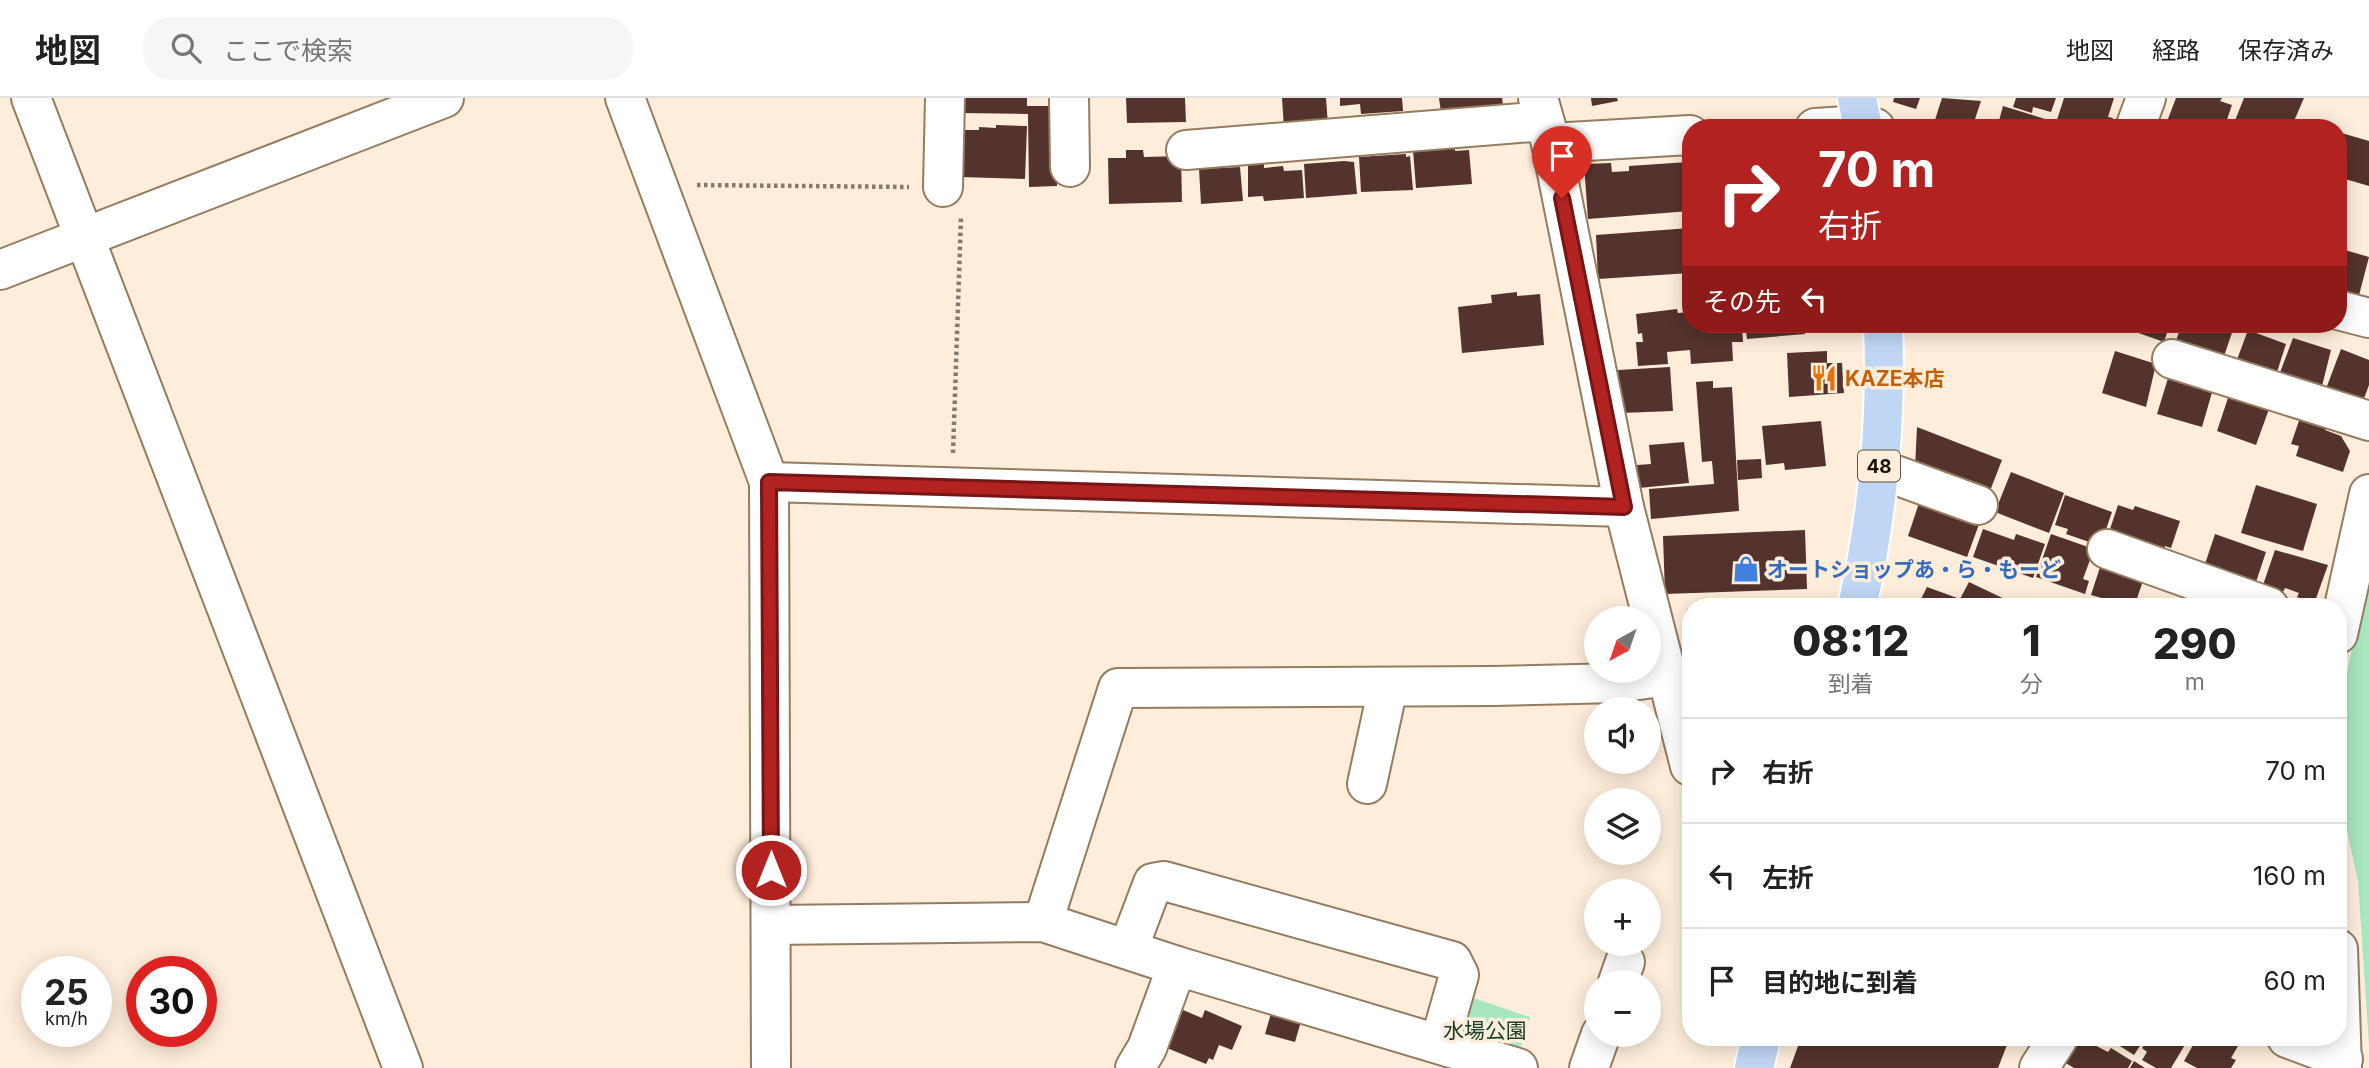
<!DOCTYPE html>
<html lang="ja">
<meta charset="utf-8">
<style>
body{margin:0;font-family:Inter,"Noto Sans JP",sans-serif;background:#f6f6f6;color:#222;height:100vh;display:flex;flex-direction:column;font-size:26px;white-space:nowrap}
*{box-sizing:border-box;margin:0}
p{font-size:23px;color:#767676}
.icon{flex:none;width:38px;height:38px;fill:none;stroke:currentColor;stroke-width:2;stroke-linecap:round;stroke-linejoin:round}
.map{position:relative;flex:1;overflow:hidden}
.details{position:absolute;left:1682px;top:500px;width:665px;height:448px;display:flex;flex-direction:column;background:#fff;border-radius:28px;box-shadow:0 4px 18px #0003}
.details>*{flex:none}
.top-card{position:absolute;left:1682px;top:21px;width:665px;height:214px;border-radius:28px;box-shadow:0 4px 18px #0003;background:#b22221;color:#fff;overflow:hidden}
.needle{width:46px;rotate:220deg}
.tools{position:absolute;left:1584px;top:508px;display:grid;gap:14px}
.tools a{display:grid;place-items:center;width:77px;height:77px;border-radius:50%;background:#fff;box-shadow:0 4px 18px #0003;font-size:35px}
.speed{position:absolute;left:21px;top:858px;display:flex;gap:14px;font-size:35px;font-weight:700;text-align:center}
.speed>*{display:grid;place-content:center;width:91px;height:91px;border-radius:50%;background:#fff;box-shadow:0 4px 18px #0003;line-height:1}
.speed small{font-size:18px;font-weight:400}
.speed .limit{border:10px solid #d22;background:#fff;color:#111}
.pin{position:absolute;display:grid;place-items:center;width:60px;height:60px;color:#fff;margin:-72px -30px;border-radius:50% 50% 50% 0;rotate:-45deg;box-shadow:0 0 7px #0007}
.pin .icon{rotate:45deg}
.me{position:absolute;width:77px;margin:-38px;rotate:0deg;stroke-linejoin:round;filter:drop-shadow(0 0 5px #0008)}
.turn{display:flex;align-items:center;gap:24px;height:147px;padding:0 21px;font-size:32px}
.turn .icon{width:91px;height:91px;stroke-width:2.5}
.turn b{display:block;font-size:49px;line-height:60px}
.then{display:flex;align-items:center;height:66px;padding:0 21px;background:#0003;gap:14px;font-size:26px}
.eta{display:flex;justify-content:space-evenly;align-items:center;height:119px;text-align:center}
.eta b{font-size:42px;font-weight:800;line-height:49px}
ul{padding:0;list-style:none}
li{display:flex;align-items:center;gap:21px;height:105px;padding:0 21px;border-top:2px solid #e0e0e0}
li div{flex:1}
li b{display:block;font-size:26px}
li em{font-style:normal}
header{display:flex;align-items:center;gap:42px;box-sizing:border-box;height:98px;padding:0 35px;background:#fff;border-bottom:2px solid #e0e0e0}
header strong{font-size:33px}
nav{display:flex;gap:38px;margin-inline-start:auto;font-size:24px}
.search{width:490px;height:63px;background:#f6f6f6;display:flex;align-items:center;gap:18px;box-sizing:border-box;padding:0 24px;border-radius:28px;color:#767676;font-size:26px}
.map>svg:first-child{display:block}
</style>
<header>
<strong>地図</strong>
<div class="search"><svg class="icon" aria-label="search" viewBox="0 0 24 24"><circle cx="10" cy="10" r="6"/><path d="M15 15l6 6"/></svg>ここで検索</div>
<nav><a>地図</a><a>経路</a><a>保存済み</a></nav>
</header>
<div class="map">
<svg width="2369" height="970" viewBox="0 0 2369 970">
<rect width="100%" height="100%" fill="#feeddb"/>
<g fill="#a8e6c0">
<path d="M2369,462V947L2358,783L2338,690V623Z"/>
<path d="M1456,894L1530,919L1514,969L1440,944Z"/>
</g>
<g fill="#54332e">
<path d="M960,0H1027V8H1059L1057,88L1029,89L1028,16L960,15Z"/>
<path d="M1126,0H1185L1186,24L1127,25Z"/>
<path d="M1282,0H1326L1328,27L1284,31Z"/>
<path d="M1340,0H1402L1403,13L1361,16L1360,6L1340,8Z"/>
<path d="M1439,0H1502L1503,7H1498L1499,16L1442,22Z"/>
<path d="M1591,0H1617L1618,3L1592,8Z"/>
<path d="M1894,0H1920L1916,11L1893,4Z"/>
<path d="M1942,0L1981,3L1972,30H1949L1934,25Z"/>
<path d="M2016,0H2056L2051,14L2033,9L2032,15L2013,9Z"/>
<path d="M2064,0H2114L2108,19L2113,20L2109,30H2082L2057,22Z"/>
<path d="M2176,0H2222L2220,3L2232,7L2224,30H2189L2168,21Z"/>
<path d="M2244,0H2304L2291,30H2232Z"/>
<path d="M2003,8L2045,21L2042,30H1997Z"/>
<path d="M996,27L1027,28L1025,81L960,79L961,32H979V29L996,30Z"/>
<path d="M2338,34L2369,43V88L2338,79Z"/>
<path d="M1455,48V53L1469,52L1472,86L1416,90L1413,52Z"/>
<path d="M1126,52H1143L1144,59L1181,58L1182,104L1109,106L1108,60H1126Z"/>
<path d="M1406,56V59L1410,58L1413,92L1361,94L1359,59Z"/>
<path d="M1344,63L1354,64L1357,96L1306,100L1304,66Z"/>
<path d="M1688,64L1690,113L1588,121L1584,66L1611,65L1612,74L1629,73V68Z"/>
<path d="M1264,65V70L1283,68L1284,73L1302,72L1304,100L1264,103L1263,98L1248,99V66Z"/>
<path d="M1240,69L1243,103L1201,106L1199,71Z"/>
<path d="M1690,130V175L1598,181L1596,137Z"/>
<path d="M2338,150L2369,159L2358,201L2338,196Z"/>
<path d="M1517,194V198L1540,196L1544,247L1462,255L1458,209L1492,205L1491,197Z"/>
<path d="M1677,211L1678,215L1690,214V226H1742L1743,244H1732L1733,263L1691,266L1690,252L1667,254L1668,266L1638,268L1636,244H1643L1642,235L1638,236L1636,216Z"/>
<path d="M1745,226H1804L1805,236L1747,241Z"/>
<path d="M2069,226H2105L2102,235Z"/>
<path d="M2113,226H2170L2164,244Z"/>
<path d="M2182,226H2235L2223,261L2175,245Z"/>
<path d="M2248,232L2286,246L2277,274L2262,269L2259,277L2235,267Z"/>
<path d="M2293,240L2331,252L2321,292L2278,280Z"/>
<path d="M2341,251L2369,262V287L2362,306L2324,296Z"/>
<path d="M1827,253V265H1842L1844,295L1789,299L1787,255Z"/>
<path d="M2115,253L2156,266L2146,309L2102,295Z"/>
<path d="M1670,269L1673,313L1621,315L1618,272Z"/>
<path d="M2169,277L2213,291L2202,329L2157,316Z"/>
<path d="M1713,283V290L1732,289L1739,413L1651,421L1649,391L1714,386L1712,363L1702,364L1696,284Z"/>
<path d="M2229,297L2269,311L2256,347L2217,333Z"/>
<path d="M2301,317L2327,327L2325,332L2341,338L2350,353L2343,374L2296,358L2299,348L2291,346Z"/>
<path d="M1821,323L1826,368L1785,372L1784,365L1766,367L1762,328Z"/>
<path d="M1917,329L2002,362L1988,398L1915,370Z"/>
<path d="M1684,344L1689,385L1639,390L1637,367L1651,366L1649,347Z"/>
<path d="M1761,361L1762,380L1738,382L1737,362Z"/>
<path d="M2011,374L2064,395L2049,435L1995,414Z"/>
<path d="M2256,387L2317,406L2303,453L2241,435Z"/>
<path d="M2065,397L2112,414L2102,443L2095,446L2066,436L2068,431L2055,427Z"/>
<path d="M1921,399L1981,421L1967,459L1908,438Z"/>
<path d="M2118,407L2133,412L2135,408L2180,423L2171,450L2165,448L2163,455L2108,437Z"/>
<path d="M1983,431L2014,442L2016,436L2045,446L2033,480L1973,459Z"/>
<path d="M1805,432L1807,491L1665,496L1663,438Z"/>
<path d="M2051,436L2094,451L2083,481L2089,483L2085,496L2036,479Z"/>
<path d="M2215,436L2266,454L2256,484L2205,466Z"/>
<path d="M2275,452L2328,467L2314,506L2297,499L2299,495L2285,490L2283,494L2263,487Z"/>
<path d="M2102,463L2145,477L2134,509L2091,497Z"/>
<path d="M1969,484L2013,505L2011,509H1917L1927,489L1960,501Z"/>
<path d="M2187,493L2235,509H2181Z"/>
<rect x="1687" y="511" width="3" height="30"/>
<path d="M1183,912L1202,920L1205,912L1242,928L1232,952L1219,947L1213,962L1209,960L1206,966L1167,950Z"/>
<path d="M1272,912L1302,920L1295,944L1265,936Z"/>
<path d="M1801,940H1987L2007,947L1998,970H1790Z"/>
<path d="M2081,940L2108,954L2111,950L2132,963L2128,970H2074L2064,964Z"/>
<path d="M2107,940H2145L2134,957Z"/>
<path d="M2149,940H2189L2171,970H2156L2142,962L2147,954L2142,950Z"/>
<path d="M2197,940H2224L2238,948L2231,960L2236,962L2231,970H2197L2184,963Z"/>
<path d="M2134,963L2145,970H2130Z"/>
</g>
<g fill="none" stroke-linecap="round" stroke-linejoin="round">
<g stroke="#947c60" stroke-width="42">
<g id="minor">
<path d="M31,0L403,970"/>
<path d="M625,0L769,384L771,970"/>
<path d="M1069,0L1070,69"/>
<path d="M1538,0L1551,45L1624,409L1690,668"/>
<path d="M1815,30L1862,27L1875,30"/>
<path d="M2135,30L2146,0"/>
<path d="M1551,45L1690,37"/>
<path d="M1186,52L1544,23"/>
<path d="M943,89L945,0"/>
<path d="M0,172L444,0"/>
<path d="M2338,212L2369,220"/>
<path d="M2172,261L2369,323"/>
<path d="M1879,371L1978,407"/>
<path d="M769,384L1624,409"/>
<path d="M2107,451L2269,509"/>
<path d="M2338,536L2369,396"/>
<path d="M1367,686L1388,589"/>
<path d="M1043,824L1118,590L1493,588L1618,585L1667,578"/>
<path d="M771,827L1043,824L1177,868L1518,970"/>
<path d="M1128,851L1153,785L1164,783L1452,863L1459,877L1440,944"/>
<path d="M2338,851L2342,970"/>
<path d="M1618,884L1625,864"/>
<path d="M2287,940L2343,961"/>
<path d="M1135,970L1147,950L1177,868"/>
<path d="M1589,970L1601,936"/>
<path d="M2039,970L2058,940"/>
</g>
</g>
<g stroke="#fff" stroke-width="42">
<g id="major">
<path d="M1857,0L1863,30"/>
<path d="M1857,509C1878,416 1887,321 1883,226"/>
<path d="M1754,970L1761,940"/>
</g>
</g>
<g stroke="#867a6c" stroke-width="4.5" stroke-dasharray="3.5 3.5" stroke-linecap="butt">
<path d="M697,87L909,89"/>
<path d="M953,355L961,119"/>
</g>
<use href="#minor" stroke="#fff" stroke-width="38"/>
<use href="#major" stroke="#bfd7f5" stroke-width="38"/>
</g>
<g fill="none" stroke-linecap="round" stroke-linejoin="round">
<g stroke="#741615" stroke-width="18">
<path id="route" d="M771,772L769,384L1624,409L1562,100"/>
</g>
<use href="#route" stroke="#b22221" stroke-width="12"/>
</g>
<defs>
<g id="restaurant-bare" transform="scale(2.1)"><path d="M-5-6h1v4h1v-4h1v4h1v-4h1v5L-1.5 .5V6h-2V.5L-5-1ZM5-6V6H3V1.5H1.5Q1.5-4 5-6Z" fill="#e8710a" stroke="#feeddb" stroke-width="2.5" paint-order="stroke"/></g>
<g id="shop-bare" transform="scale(2.1)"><path d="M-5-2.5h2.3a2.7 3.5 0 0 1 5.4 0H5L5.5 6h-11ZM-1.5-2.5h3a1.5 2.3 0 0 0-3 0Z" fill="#3f7fe0" stroke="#feeddb" stroke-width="2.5" paint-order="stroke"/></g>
</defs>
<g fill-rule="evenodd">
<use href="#restaurant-bare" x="1824" y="280"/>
<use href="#shop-bare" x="1746" y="471"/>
</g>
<g text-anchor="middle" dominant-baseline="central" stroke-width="7" stroke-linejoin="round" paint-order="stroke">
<rect fill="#feeddb" stroke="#5e5347" stroke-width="2" x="1858" y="352.5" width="42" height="31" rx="5"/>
<g font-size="19" font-weight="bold" fill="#1a1107">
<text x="1879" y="368">48</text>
</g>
<g font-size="21" font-weight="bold" fill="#c56008" stroke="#feeddb" text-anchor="start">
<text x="1845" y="280">KAZE本店</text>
</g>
<g font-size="21" font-weight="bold" fill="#366cbe" stroke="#feeddb" text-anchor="start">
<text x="1767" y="471">オートショップあ・ら・もーど</text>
</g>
<g font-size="21" fill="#163d28" stroke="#feeddb">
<text x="1485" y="932">水場公園</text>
</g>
</g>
</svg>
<div class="tools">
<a><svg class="needle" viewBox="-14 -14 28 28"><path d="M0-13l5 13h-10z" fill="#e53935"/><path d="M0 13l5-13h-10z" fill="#767676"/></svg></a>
<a><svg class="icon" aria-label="sound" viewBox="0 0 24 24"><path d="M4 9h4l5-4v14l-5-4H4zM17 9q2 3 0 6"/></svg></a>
<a><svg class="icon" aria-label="layers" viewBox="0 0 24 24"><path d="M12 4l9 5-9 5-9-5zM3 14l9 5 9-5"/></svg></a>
<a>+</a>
<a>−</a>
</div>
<div class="speed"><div>25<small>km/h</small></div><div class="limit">30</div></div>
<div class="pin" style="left:1562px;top:100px;background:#d93025"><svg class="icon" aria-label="arrive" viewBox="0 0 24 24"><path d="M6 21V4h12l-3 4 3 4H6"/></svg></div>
<svg class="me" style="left:771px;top:772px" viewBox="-20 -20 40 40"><circle r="17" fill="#b22221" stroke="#fff" stroke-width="3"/><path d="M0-11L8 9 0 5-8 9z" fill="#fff"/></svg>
<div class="top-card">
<div class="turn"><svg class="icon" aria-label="right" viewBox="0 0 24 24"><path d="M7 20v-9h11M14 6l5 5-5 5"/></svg><div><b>70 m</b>右折</div></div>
<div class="then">その先<svg class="icon" aria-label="left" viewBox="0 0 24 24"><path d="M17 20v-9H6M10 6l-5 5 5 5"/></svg></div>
</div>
<section class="details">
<div class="eta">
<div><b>08:12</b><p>到着</p></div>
<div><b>1</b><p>分</p></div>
<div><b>290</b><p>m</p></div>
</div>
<ul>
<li><svg class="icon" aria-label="right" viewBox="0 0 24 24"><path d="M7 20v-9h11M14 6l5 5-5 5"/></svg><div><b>右折</b></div><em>70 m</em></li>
<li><svg class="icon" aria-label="left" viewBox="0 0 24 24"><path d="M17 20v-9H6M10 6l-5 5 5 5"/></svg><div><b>左折</b></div><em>160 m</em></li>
<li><svg class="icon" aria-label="arrive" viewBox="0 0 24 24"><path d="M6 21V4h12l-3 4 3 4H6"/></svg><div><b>目的地に到着</b></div><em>60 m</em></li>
</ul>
</section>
</div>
